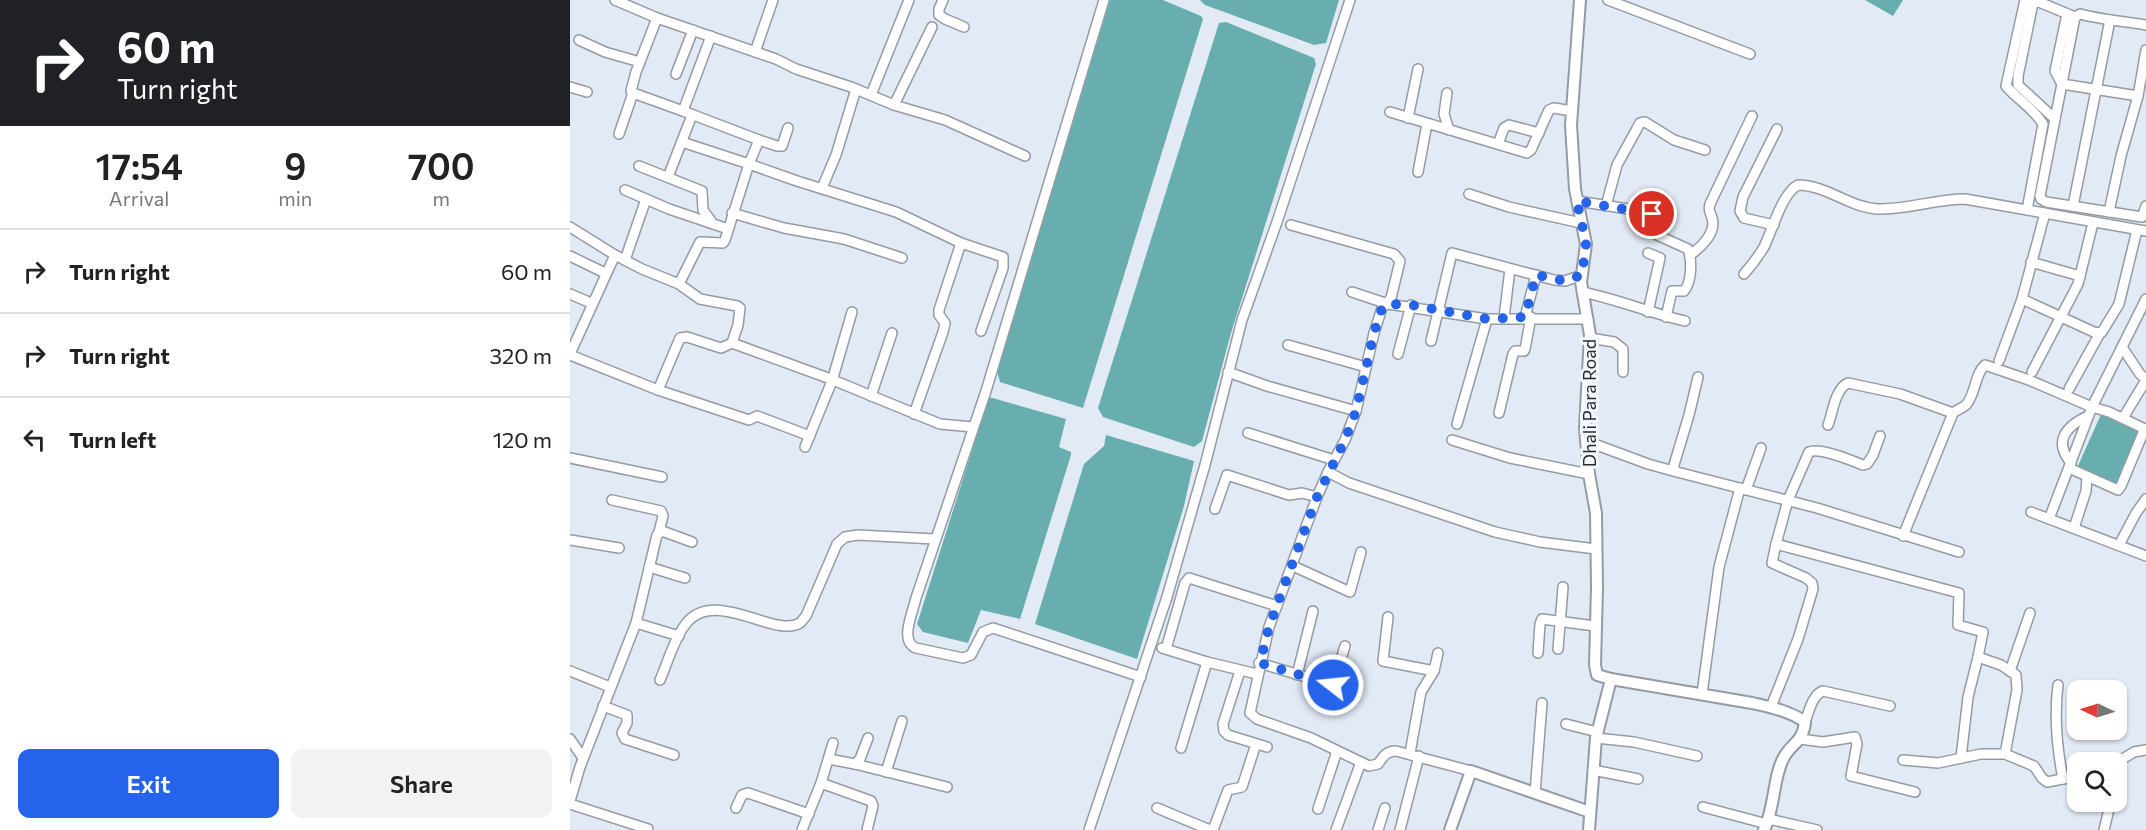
<!DOCTYPE html>
<style>
body{margin:0;font-family:Commissioner,sans-serif;background:#f2f2f2;color:#222;height:100vh;display:flex;flex-direction:column;font-size:22px;white-space:nowrap}
*{box-sizing:border-box;margin:0}
p{font-size:20px;color:#767676}
.icon{flex:none;width:33px;height:33px;fill:none;stroke:currentColor;stroke-width:2;stroke-linecap:round;stroke-linejoin:round}
.map{position:relative;flex:1;overflow:hidden}
.sheet{display:flex;flex-direction:column;background:#fff;width:570px}
.sheet>*{flex:none}
.banner{background:#202124;color:#fff;overflow:hidden}
.needle{width:39px;rotate:274deg}
.tools{position:absolute;left:1497px;top:680px;display:grid;gap:12px}
.tools a{display:grid;place-items:center;width:60px;height:60px;border-radius:12px;background:#fff;box-shadow:0 2px 4px #0004;font-size:30px}
.pin{position:absolute;display:grid;place-items:center;width:51px;height:51px;color:#fff;margin:-26px;border:3px solid #fff;border-radius:50%;box-shadow:0 2px 6px #0007}
.me{position:absolute;width:66px;margin:-33px;rotate:286deg;stroke-linejoin:round;filter:drop-shadow(0 0 4px #0008)}
.turn{display:flex;align-items:center;gap:21px;height:126px;padding:0 18px;font-size:27px}
.turn .icon{width:78px;height:78px;stroke-width:2.5}
.turn b{display:block;font-size:42px;line-height:51px}
.eta{display:flex;justify-content:space-evenly;align-items:center;height:102px;text-align:center}
.eta b{font-size:36px;font-weight:600;line-height:42px}
.action{display:flex;gap:12px;margin-top:auto;padding:12px 18px}
.action a{flex:1;height:69px;border-radius:12px;background:#2563eb;color:#fff;font-size:24px;font-weight:600;line-height:69px;text-align:center}
.action a+a{background:#f2f2f2;color:#222}
ul{padding:0;list-style:none}
li{display:flex;align-items:center;gap:18px;height:84px;padding:0 18px;border-top:2px solid #e0e0e0}
li div{flex:1}
li b{display:block;font-size:22px}
li em{font-style:normal}
main{display:flex;flex:1;min-height:0}
.map>svg:first-child{display:block}
</style>
<main>
<section class="sheet">
<div class="banner">
<div class="turn"><svg class="icon" aria-label="right" viewBox="0 0 24 24"><path d="M7 20v-9h11M14 6l5 5-5 5"/></svg><div><b>60 m</b>Turn right</div></div>
</div>
<div class="eta">
<div><b>17:54</b><p>Arrival</p></div>
<div><b>9</b><p>min</p></div>
<div><b>700</b><p>m</p></div>
</div>
<ul>
<li><svg class="icon" aria-label="right" viewBox="0 0 24 24"><path d="M7 20v-9h11M14 6l5 5-5 5"/></svg><div><b>Turn right</b></div><em>60 m</em></li>
<li><svg class="icon" aria-label="right" viewBox="0 0 24 24"><path d="M7 20v-9h11M14 6l5 5-5 5"/></svg><div><b>Turn right</b></div><em>320 m</em></li>
<li><svg class="icon" aria-label="left" viewBox="0 0 24 24"><path d="M17 20v-9H6M10 6l-5 5 5 5"/></svg><div><b>Turn left</b></div><em>120 m</em></li>
</ul>
<div class="action"><a>Exit</a><a>Share</a></div>
</section>
<div class="map">
<svg width="1576" height="830" viewBox="0 0 1576 830">
<rect width="100%" height="100%" fill="#e2eaf5"/>
<g fill="#68aeaf">
<path d="M540,0H593L631,16L633,19L513,408L430,382L427,372Z"/>
<path d="M630,0H769L756,43L744,45L635,5Z"/>
<path d="M1295,0H1333L1323,16Z"/>
<path d="M656,22L744,58L746,64L661,333L632,441L624,447L533,417L528,408L649,23Z"/>
<path d="M419,397L496,419L489,447L501,452V455L450,619L411,610L398,643L353,632L347,624Z"/>
<path d="M1533,410L1573,427L1551,480L1543,487L1507,468Z"/>
<path d="M536,435L624,461L614,506L567,659L465,624L514,464L534,446Z"/>
</g>
<g fill="none" stroke-linecap="round" stroke-linejoin="round">
<g stroke="#949ba5" stroke-width="12">
<g id="minor">
<path d="M45,0L87,18L206,59L226,69L281,87L324,105L375,120L455,156"/>
<path d="M373,0L369,9V15L375,19L394,27"/>
<path d="M534,0L416,391L346,598C343,612 329,641 346,648L393,658L401,655L413,632L423,628L571,677"/>
<path d="M1038,0L1180,54"/>
<path d="M1455,0L1436,86C1448,100 1463,108 1473,124L1457,210"/>
<path d="M1497,14L1485,71L1492,84L1568,96"/>
<path d="M87,18L66,72L61,91L63,93L113,111"/>
<path d="M1576,25C1554,21 1532,20 1510,14L1505,17L1470,196L1471,199L1476,202L1572,217L1576,206"/>
<path d="M141,36L113,111L189,140L179,164L227,181L326,212L391,243L433,257V268L411,331"/>
<path d="M9,40L35,52L70,62"/>
<path d="M185,52L203,0"/>
<path d="M106,74L123,30"/>
<path d="M0,87L17,92"/>
<path d="M877,93L874,114L879,130"/>
<path d="M301,95L339,0"/>
<path d="M324,105L362,27"/>
<path d="M820,112L957,153L961,150L979,110L984,108L1002,111"/>
<path d="M838,118L848,69"/>
<path d="M1485,119L1448,85V76L1463,3L1469,2L1505,17"/>
<path d="M49,134L63,93"/>
<path d="M189,140L207,146H212L218,128"/>
<path d="M928,144L934,128L939,125L969,133"/>
<path d="M69,166L132,191L133,210L141,221"/>
<path d="M848,172L857,124"/>
<path d="M98,177L122,115"/>
<path d="M252,188L266,155L286,89"/>
<path d="M55,190L99,209L158,229"/>
<path d="M899,194L939,207L1011,223"/>
<path d="M1007,201L1078,212L1082,216L1083,231L1087,235L1118,249C1122,260 1122,282 1114,291H1102L1096,317"/>
<path d="M1036,206L1047,165L1070,123L1075,122L1104,140L1135,150"/>
<path d="M1503,206L1540,20"/>
<path d="M1539,212L1551,156L1568,96L1576,50"/>
<path d="M162,213L214,228L274,239L332,258"/>
<path d="M1475,213L1452,299L1526,333L1532,332L1549,304L1567,230"/>
<path d="M721,225L824,254L830,261L821,298L812,308L804,333L786,411L775,440L758,472L747,497L699,627L680,713L687,719L741,738L799,766L808,764C813,757 816,751 826,751L901,771"/>
<path d="M1204,225L1174,218L1170,211L1173,197L1207,129"/>
<path d="M0,227L45,255"/>
<path d="M1120,255C1130,248 1147,233 1142,218C1140,211 1138,211 1140,204L1182,116"/>
<path d="M0,256L35,273"/>
<path d="M55,260L76,199"/>
<path d="M1461,262L1510,276"/>
<path d="M1174,274C1182,265 1188,257 1194,247C1202,231 1212,193 1228,185C1256,185 1279,207 1307,209C1337,210 1365,199 1395,199L1576,231"/>
<path d="M109,284L130,242L153,243L155,240L179,164L112,142"/>
<path d="M782,292L818,304L917,319H1018"/>
<path d="M1012,292C1047,299 1080,313 1115,321"/>
<path d="M0,294L21,303"/>
<path d="M1078,312L1090,258L1078,253"/>
<path d="M955,317L966,275"/>
<path d="M934,318L940,269"/>
<path d="M1020,338L1044,342L1053,349V372"/>
<path d="M861,341L882,253L984,280L995,281L1012,275"/>
<path d="M162,343L258,378L370,424L403,427"/>
<path d="M718,345L796,367"/>
<path d="M1552,347L1570,374L1576,379"/>
<path d="M0,354L45,255L72,269L109,284L130,299L167,306L170,308L168,325L162,343L151,348L117,337L110,338L88,390"/>
<path d="M828,354L841,305"/>
<path d="M0,355L88,390L179,420L187,416L240,436"/>
<path d="M1429,361L1452,299"/>
<path d="M658,372L697,386L786,411"/>
<path d="M1462,372L1508,284L1523,223"/>
<path d="M1128,377L1119,415L1104,465V469L1107,472L1247,508L1389,552"/>
<path d="M1499,389L1530,333"/>
<path d="M301,396L322,333"/>
<path d="M929,413L943,354L945,351H954L955,349L961,317"/>
<path d="M344,414L373,332L375,323L369,315V310L391,243"/>
<path d="M1553,418L1576,380"/>
<path d="M887,424L917,319"/>
<path d="M1258,425C1263,412 1265,389 1278,383L1330,394L1383,413"/>
<path d="M678,433L764,460"/>
<path d="M882,440L940,458L1019,474"/>
<path d="M1016,441L1078,464L1107,472"/>
<path d="M235,447L262,381L282,312"/>
<path d="M0,458L92,477"/>
<path d="M1501,463C1483,441 1496,426 1518,416"/>
<path d="M758,472L779,483L925,532L970,542L1026,549"/>
<path d="M1176,490L1191,448"/>
<path d="M42,500L91,511L93,516L89,532"/>
<path d="M645,509L657,475L719,495L732,493L747,497"/>
<path d="M1461,512L1576,556"/>
<path d="M1479,519L1522,407L1539,412L1573,428V433L1551,486L1548,490L1499,468"/>
<path d="M1504,528L1516,491L1517,477"/>
<path d="M1333,536L1383,413C1387,410 1392,408 1396,405C1406,394 1404,375 1415,365L1459,380L1522,407L1576,299"/>
<path d="M0,540L49,548"/>
<path d="M1206,544L1218,500L1239,452C1250,447 1280,460 1293,465L1297,464L1303,455L1310,436"/>
<path d="M1549,545L1566,513L1576,499"/>
<path d="M723,566L780,592L791,552"/>
<path d="M79,567L115,578"/>
<path d="M818,617L813,661L864,671"/>
<path d="M66,623L109,636"/>
<path d="M592,648L637,662L687,674"/>
<path d="M596,649L615,583L619,578L707,606"/>
<path d="M988,649L993,587"/>
<path d="M968,653L970,624L972,619L1025,626"/>
<path d="M689,663L763,685L775,646"/>
<path d="M0,671L40,687"/>
<path d="M670,671L653,724L654,731L658,735L697,747"/>
<path d="M1440,671L1460,613"/>
<path d="M727,675L743,611"/>
<path d="M90,680C98,662 103,641 115,625C143,586 205,639 230,623C232,621 234,618 236,616L267,544L275,537L288,535L365,539"/>
<path d="M1488,685C1484,716 1487,748 1493,779"/>
<path d="M1132,694L1149,567L1170,488"/>
<path d="M33,706L57,715V723L52,733L55,739L104,755"/>
<path d="M1201,707L1228,639L1243,589L1242,583L1236,578L1202,563L1206,544L1389,593L1388,625L1413,632L1408,657L1431,665L1446,675L1447,690L1435,754"/>
<path d="M1235,722C1239,712 1242,695 1253,691L1320,706"/>
<path d="M996,724L1027,732"/>
<path d="M1026,738L1064,742L1127,756"/>
<path d="M0,739L13,758"/>
<path d="M1230,739L1253,742L1285,737L1287,744L1281,776L1345,792"/>
<path d="M611,748L637,662"/>
<path d="M840,753L851,692L864,671L868,653"/>
<path d="M1391,758L1398,697L1408,657"/>
<path d="M259,759L285,764L290,759L298,738"/>
<path d="M1333,760L1368,763L1411,754H1435L1464,766L1472,778L1477,782L1508,776"/>
<path d="M1546,763L1564,752L1576,750"/>
<path d="M285,764L377,787"/>
<path d="M1023,770L1068,779"/>
<path d="M316,772L332,721"/>
<path d="M251,783L301,801L303,806L297,830"/>
<path d="M1546,788L1548,762"/>
<path d="M965,793L972,703"/>
<path d="M0,801L10,767L66,623L87,535L92,531L122,542"/>
<path d="M0,804L78,829"/>
<path d="M1133,807L1197,824"/>
<path d="M166,808L172,795L178,793L239,814"/>
<path d="M587,808L640,830"/>
<path d="M748,809L767,751"/>
<path d="M1199,819L1247,830"/>
<path d="M232,830L251,783L263,743"/>
<path d="M519,830L597,597L635,465L672,320L707,222L780,0"/>
<path d="M643,830L658,790L672,787L686,744"/>
<path d="M766,830L791,762"/>
<path d="M808,830L815,808"/>
<path d="M830,830L849,756"/>
<path d="M1534,830L1541,801"/>
</g>
</g>
<g stroke="#949ba5" stroke-width="14">
<g id="tertiary">
<path d="M1010,0L1001,125L1005,189L1016,244L1011,282L1020,335L1015,428L1019,474L1026,513L1027,587L1025,665L1027,675L1041,679L1026,738L1019,830"/>
<path d="M1041,679L1182,703C1200,707 1220,711 1235,722C1233,742 1222,743 1214,757C1203,776 1205,808 1194,830"/>
<path d="M880,830L901,771L1020,812"/>
</g>
</g>
<use href="#minor" stroke="#fff" stroke-width="9"/>
<use href="#tertiary" stroke="#fff" stroke-width="10"/>
</g>
<g fill="none" stroke-linecap="round" stroke-linejoin="round">
<path stroke="#2563eb" stroke-width="10" stroke-dasharray="0 18" d="M763,685L690,663L699,627L747,497L775,440L786,411L804,333L812,308L818,304L841,305L917,319L955,317L966,275L995,281L1012,275L1016,244L1007,201L1082,214"/>
</g>
<g text-anchor="middle" dominant-baseline="central" stroke-width="6" stroke-linejoin="round" paint-order="stroke">
<g font-size="18" fill="#272a2d" stroke="#f2f7fe">
<text transform="translate(1019 403) rotate(-90)">Dhali Para Road</text>
</g>
</g>
</svg>
<div class="tools">
<a><svg class="needle" viewBox="-14 -14 28 28"><path d="M0-13l5 13h-10z" fill="#e53935"/><path d="M0 13l5-13h-10z" fill="#767676"/></svg></a>
<a><svg class="icon" aria-label="search" viewBox="0 0 24 24"><circle cx="10" cy="10" r="6"/><path d="M15 15l6 6"/></svg></a>
</div>
<div class="pin" style="left:1082px;top:214px;background:#d93025"><svg class="icon" aria-label="arrive" viewBox="0 0 24 24"><path d="M6 21V4h12l-3 4 3 4H6"/></svg></div>
<svg class="me" style="left:763px;top:685px" viewBox="-20 -20 40 40"><circle r="17" fill="#2563eb" stroke="#fff" stroke-width="3"/><path d="M0-11L8 9 0 5-8 9z" fill="#fff"/></svg>
</div>
</main>
